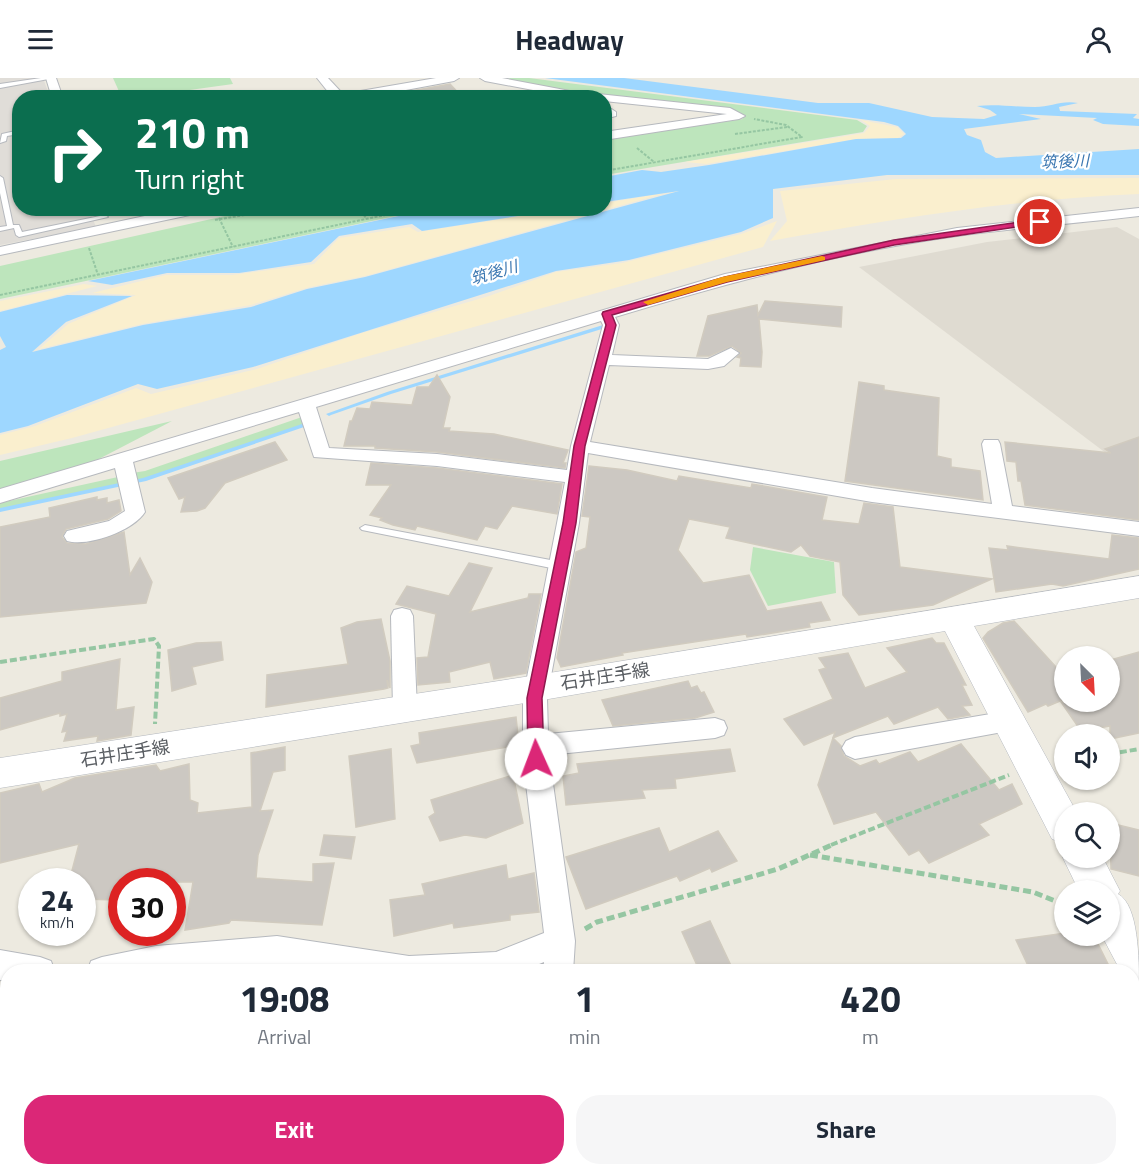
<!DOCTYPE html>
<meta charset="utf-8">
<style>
body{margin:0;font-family:"Titillium Web","Noto Sans JP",sans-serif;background:#f6f6f7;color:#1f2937;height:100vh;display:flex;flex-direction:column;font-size:22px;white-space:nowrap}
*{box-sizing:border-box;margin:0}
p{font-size:20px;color:#747a83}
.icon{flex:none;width:33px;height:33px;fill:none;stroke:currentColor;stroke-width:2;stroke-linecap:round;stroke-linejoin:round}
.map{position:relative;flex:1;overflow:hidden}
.details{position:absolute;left:0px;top:886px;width:1140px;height:212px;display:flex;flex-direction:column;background:#fff;border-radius:24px 24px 0 0;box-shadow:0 2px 4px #0004}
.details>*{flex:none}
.guide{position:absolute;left:12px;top:12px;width:600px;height:126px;border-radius:24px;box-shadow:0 2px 4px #0004;background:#0b6e4f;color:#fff;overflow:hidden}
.needle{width:39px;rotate:156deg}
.tools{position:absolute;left:1054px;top:568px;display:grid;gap:12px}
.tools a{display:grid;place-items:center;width:66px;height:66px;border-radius:50%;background:#fff;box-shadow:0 2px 4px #0004;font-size:30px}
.speed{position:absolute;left:18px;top:790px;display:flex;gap:12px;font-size:30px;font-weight:700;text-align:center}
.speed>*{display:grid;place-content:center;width:78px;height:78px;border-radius:50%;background:#fff;box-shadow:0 2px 4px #0004;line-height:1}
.speed small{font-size:15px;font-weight:400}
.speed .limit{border:9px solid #d22;background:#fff;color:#111}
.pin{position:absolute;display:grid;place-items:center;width:51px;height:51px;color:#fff;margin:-26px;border:3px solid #fff;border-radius:50%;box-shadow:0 2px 6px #0007}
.me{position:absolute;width:66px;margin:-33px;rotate:358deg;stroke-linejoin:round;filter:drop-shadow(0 0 4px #0008)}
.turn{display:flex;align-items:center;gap:21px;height:126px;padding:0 24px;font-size:27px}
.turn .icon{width:78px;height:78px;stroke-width:2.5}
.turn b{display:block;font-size:42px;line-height:51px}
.eta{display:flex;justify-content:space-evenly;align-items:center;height:102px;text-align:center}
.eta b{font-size:36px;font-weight:700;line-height:42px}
.cta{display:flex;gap:12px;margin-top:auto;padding:12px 24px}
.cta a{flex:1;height:69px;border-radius:24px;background:#db2777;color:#fff;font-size:24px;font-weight:700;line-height:69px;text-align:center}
.cta a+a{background:#f6f6f7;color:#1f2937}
header{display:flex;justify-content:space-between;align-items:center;height:78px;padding:0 24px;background:#fff;font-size:27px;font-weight:700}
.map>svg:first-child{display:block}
</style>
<header><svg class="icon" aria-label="menu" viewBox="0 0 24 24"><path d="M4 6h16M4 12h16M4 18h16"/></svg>Headway<svg class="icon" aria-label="person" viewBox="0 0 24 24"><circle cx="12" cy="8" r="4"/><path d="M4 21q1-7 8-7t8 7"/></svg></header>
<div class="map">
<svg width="1139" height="1097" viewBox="0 0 1139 1097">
<rect width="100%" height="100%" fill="#edeae0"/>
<path fill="#e0ddd8" d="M0,0H43L50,19L20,20V130L89,131L96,149L0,167Z"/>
<path fill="#dfdbd1" d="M1117,149L1139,161V400L859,189L987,164Z"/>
<g fill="#bde5bc">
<path d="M113,0H230L233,6L139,19L122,20Z"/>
<path d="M510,0H529L857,42L867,48L863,54L605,97V61L743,41L735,32L569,13L507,2Z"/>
<path d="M223,131H429L0,221V188L225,138Z"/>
<path d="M302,339L306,346L143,401L135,402L132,395L145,393Z"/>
<path d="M172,343L95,383L0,411V383Z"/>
<path d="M118,399L120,406L0,431V425Z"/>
<path d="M753,469L834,484L836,515L768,528L750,492Z"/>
</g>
<g fill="#faefce">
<path d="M861,42L897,49L904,56L898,60L856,61L706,86L685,84L864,55L870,48Z"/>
<path d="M1139,100V116C1015,121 891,141 770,163L787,143L780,113L896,101Z"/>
<path d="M666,115L365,198L310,209L251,227L142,246L39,271L68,246L136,217L92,215L166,197H232L314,186L339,160L409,149L418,154L567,131L604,130L605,125Z"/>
<path d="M777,143L763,169L72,360L0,377V357L35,348L136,310L151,316L257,291L362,255L489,218L556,194L622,185L741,156Z"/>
<path d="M84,206L97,208L0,233V223Z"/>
</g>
<g fill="#9ed7ff">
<path d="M545,0H624L818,25H869L932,39L984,41L997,37L990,32L977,28C997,26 1015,29 1035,29C1051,29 1061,22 1078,25L1059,29L1060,33L1137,36L1133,40L1139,41V48L1103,46L1093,42L1097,40L1019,36L1041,41L964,51L967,57L981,62L985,74L996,80L1139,71V97H887L773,111V140L741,154L629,182L556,193L253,289L157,311L138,306L28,348L0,355V272L6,269L0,258V234L67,217L132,218L66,244L32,274L143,247L251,229L307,211L365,199L679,113L605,124V99L642,92L661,94L709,87L856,61L901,60L906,56L898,48L884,44Z"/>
<path d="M432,131H562L422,153L412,146L339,158L311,184L239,195H167L112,207L88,203Z"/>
</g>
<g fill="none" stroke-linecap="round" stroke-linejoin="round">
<g fill="#9ed7ff" fill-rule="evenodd">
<path d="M603,247L605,248V250L391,316L331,337L329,338L326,336L387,314Z"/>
<path d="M305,345L308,347L307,348L146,403L0,434V430L143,400Z"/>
</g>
</g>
<g fill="#ccc8c2" stroke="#d1cbbf" stroke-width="1.5">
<path d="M450,6L463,20H395L394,16Z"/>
<path d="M765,223L842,229L841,249L759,241L762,274L761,289L740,288L741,280L737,279L741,275L732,268L709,278H697L708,238L757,227L758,237Z"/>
<path d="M437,297L450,319L443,350H450L449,353L494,356L568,372L563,385H566L565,390L437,374L375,370V368H344L350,343H352L357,330L370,331L372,324L412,327L417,309H429Z"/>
<path d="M859,304L884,308V312L939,320L937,378L951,381V389L980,393L983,422L845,403Z"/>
<path d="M1139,359V442L1025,427L1021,403H1018L1016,384L1007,383L1005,364L1111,375L1105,371Z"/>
<path d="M275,364L287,382L225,405L205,430L197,433L181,434L185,419L179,421L168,400Z"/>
<path d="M371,385L437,390L562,406L557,436L512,428L497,451L485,448L477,462L417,448L415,452L393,447L380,442L382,440L370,437L391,407H366Z"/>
<path d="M589,388L627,392L677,403L679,398L751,410L752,406L827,419L822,442L859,446L864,425L893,429L900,489L992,501L933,527L859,537L843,517L840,484L810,478L801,467L791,474L726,460L730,449L689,441L678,472L703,505L749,497L767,533L821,524L830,542L809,545L810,549L747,559L746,556L622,575L623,577L561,589L557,580L576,474L586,470L590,439L582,438Z"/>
<path d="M97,419V422L107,420V425L119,422L121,433L108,441L66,451L62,459L67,465L86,466L124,454L130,497L140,480L152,504L146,525L0,539V449L50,439L49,430Z"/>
<path d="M1112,457L1139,460V491L1063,508L1052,506L996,514L989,470L1008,472L1007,468L1109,481Z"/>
<path d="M469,485L492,490L470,534L528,520L529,516H541L526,595L494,601L490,584L449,594L450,604L418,607L417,580L428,579L436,536L396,526L407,508L449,518Z"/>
<path d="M381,541L390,583V610L387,602L388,610L384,611L266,629L267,597L348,586L341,550L357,544Z"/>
<path d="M1014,543L1056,589L1065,586V621L1048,628L1046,626L1028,634L983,560L988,554L1003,545Z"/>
<path d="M932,560L936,565H944L966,607H962L972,627L962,628L970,637L948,641L938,629L894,646L888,638L833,660L835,654L804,667L784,641L833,621L819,592L826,590L819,580L848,575L865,610L907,594L887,570Z"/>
<path d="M221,564L223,582L192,589L196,606L172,613L168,572L196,565Z"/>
<path d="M1139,574V655L1110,661V648L1081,653L1061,624H1110V582Z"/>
<path d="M120,581L116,632L134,629L131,657L97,663L98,658L64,663L67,653L62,654L67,636L60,638V635L0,652V620L62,603V594Z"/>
<path d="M688,603L691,610L697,608L701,615L704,614L714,634L695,640L613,648L602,622Z"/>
<path d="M516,639L519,667L417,685L411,668L420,666L419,655Z"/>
<path d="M833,660L841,668L844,678L860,688L876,682L879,686L910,674L918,684L961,666L999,712L1012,706L1022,726L979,746L989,757L929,785L919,772L909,777L876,734L834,746L818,707Z"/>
<path d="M285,669V692L273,694L260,733L273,732L258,777L256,800L313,804V786L334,785L322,847L231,842L229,845L185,852L193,804H121L117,822L82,821V804H69L79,766L0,785V715L39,706L42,714L75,700L156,687L160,693L189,686L190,722L198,725L197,735L252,729L251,675Z"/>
<path d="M391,671L395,741L356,749L349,678Z"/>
<path d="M730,671L735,693L675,701L676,710L642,712L645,720L566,727L563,698L579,695L577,686Z"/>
<path d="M513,697L523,745L486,760L465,757L440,763L429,739L435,735L431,722Z"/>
<path d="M1110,745L1139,752V798L1111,791Z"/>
<path d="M659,750L669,774L718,753L737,783L712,794L710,790L680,803L677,798L586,831L566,779Z"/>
<path d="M324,757L355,759L351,781L320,777Z"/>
<path d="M506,787L508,801L534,795L539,834L510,837V842L454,850L453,845L394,858L390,822L425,817L422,806Z"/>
<path d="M710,843L734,894H700L682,854Z"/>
<path d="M1065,855V858H1094L1112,894H1031L1016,862Z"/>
</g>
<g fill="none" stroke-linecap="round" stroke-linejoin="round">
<g stroke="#b6b9be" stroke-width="2">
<g id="lane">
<path d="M41,0H54L0,10V6Z"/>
<path d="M20,52V56L7,58L6,63L0,65L2,56Z"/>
<path d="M0,98L3,100L13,147H19L22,154L105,137L108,139L19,159L16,157L14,150L0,153V149L7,148L0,115Z"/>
<path d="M365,447L561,484L566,488L561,492L362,452L360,450Z"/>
</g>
</g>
<g stroke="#b6b9be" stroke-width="2">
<g id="street">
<path d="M46,0H56L63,20H52Z"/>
<path d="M317,0H328L343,16L436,0H459L454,3L363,20H333Z"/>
<path d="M480,0H502L570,13L730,30L745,38L739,41L604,62V54L727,36L604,23V20L570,19L485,3Z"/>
<path d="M604,26L616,34V38L604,41Z"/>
<path d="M182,130H210L204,134L0,177V169Z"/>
<path d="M1139,130V138C1079,145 1018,150 957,158C841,174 727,205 615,239L619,247L612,277L708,281L731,270L739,275L724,288L708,291L609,287L590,364L872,410L992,426L982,366L984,362H998L1000,366L1012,428L1139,444V458L872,424L588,375L579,445L547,620L548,656L715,640L724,643L727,650L724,657L715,660L549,677L575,863L573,894H543L544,884L520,894H319L277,888L200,894H87L91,883L102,879L156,868L277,858L409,878L496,874L544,855L523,681V620L565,404L437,388L314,379L299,334L133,384L145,434C133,453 88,469 67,463L64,458L67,453L109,443L125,433L115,390L0,425V411L725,196L957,150ZM601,243L603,247L571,368L567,392L437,376L329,370L316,329Z"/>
<path d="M402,530L410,532L413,538L417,631L414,638L405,641L396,638L393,631L391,538L394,532Z"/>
<path d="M1008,633L1017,636L1020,643L1017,650L1008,653L855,681L846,677L842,670L846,663L855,659Z"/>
<path d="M0,872L40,879L51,883L55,894H8V903L0,902Z"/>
<path d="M8,940V974L0,977V943Z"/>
<path d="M48,1090H82L83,1097H49Z"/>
<path d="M569,1090H603L604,1097H570Z"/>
</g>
</g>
<g stroke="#b6bac0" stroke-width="1">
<g id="secondary">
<path d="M1139,498V520L974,548L1077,735H1065V766L1052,761L945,553L537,623L0,710V680L537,597Z"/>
<path d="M1065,775V780H1103L1120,813L1118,816C1139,827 1139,883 1139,907L1132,904V894H1121L1102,858H1110V813H1079L1063,780Z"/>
</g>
</g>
<g stroke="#95c6a2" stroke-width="2" stroke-dasharray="3 1.5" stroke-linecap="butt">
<path d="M735,56L787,49"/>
<path d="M637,70L654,84"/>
<path d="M604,93L802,59L786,47L754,41"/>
<path d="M358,130L367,141"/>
<path d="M219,140L233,169"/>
<path d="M215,142L285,130"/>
<path d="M89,170L98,197"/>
<path d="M0,217L419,130"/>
</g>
<g stroke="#95c6a2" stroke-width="4" stroke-dasharray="7 3" stroke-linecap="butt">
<path d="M0,584L154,561L159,568L155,646"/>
<path d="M1110,676L1139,671"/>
<path d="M831,767L1009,697"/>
</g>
<g stroke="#95c6a2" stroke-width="5" stroke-dasharray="8 4" stroke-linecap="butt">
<path d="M810,777L1033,814L1065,827"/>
<path d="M585,851L597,844L778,791L834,766"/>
</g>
<use href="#lane" fill="#fff" fill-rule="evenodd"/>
<use href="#street" fill="#fff" fill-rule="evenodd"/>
<use href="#secondary" fill="#fff" fill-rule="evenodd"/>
</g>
<path fill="#db2777" stroke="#8e194d" stroke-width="1.5" d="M1040,141L1043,142V145L894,167L727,204L612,237L616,247L585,368L576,445L542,620L544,681L542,685L536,687L531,685L528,681L527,620L563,445L574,368L606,247L602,236L603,234L725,199L894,162Z"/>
<path fill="#f59e0b" d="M822,178L825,179V182L727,204L648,227L643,224L722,199Z"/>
<g text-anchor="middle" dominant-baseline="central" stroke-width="4.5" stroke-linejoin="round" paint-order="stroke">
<g font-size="16" font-style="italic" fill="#3b77b1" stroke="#fff">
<text transform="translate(1065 83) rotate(-2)">筑後川</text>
<text transform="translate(494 194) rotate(-16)">筑後川</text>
</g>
<g font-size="18" fill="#595d62" stroke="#fff">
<text transform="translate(605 598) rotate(-9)">石井庄手線</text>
<text transform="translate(125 675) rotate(-9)">石井庄手線</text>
</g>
</g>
</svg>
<div class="tools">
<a><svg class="needle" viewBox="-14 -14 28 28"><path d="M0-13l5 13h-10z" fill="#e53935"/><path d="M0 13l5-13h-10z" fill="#747a83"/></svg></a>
<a><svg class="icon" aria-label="sound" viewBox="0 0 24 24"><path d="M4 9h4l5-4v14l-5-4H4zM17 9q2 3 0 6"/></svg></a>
<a><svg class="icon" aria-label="search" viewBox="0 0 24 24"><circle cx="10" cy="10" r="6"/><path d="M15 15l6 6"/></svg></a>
<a><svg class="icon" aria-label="layers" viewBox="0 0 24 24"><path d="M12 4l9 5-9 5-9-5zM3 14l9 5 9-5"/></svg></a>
</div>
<div class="speed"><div>24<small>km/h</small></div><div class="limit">30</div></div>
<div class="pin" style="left:1040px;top:144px;background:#d93025"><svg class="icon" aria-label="arrive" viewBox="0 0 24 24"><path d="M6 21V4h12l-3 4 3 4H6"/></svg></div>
<svg class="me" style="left:536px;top:681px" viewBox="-20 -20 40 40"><circle r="19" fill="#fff"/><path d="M0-13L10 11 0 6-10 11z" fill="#db2777"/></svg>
<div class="guide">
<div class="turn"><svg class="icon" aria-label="right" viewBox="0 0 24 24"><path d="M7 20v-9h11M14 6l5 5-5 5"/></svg><div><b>210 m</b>Turn right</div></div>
</div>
<section class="details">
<div class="eta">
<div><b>19:08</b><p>Arrival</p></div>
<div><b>1</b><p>min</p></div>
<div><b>420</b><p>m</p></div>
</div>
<div class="cta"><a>Exit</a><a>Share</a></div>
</section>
</div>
